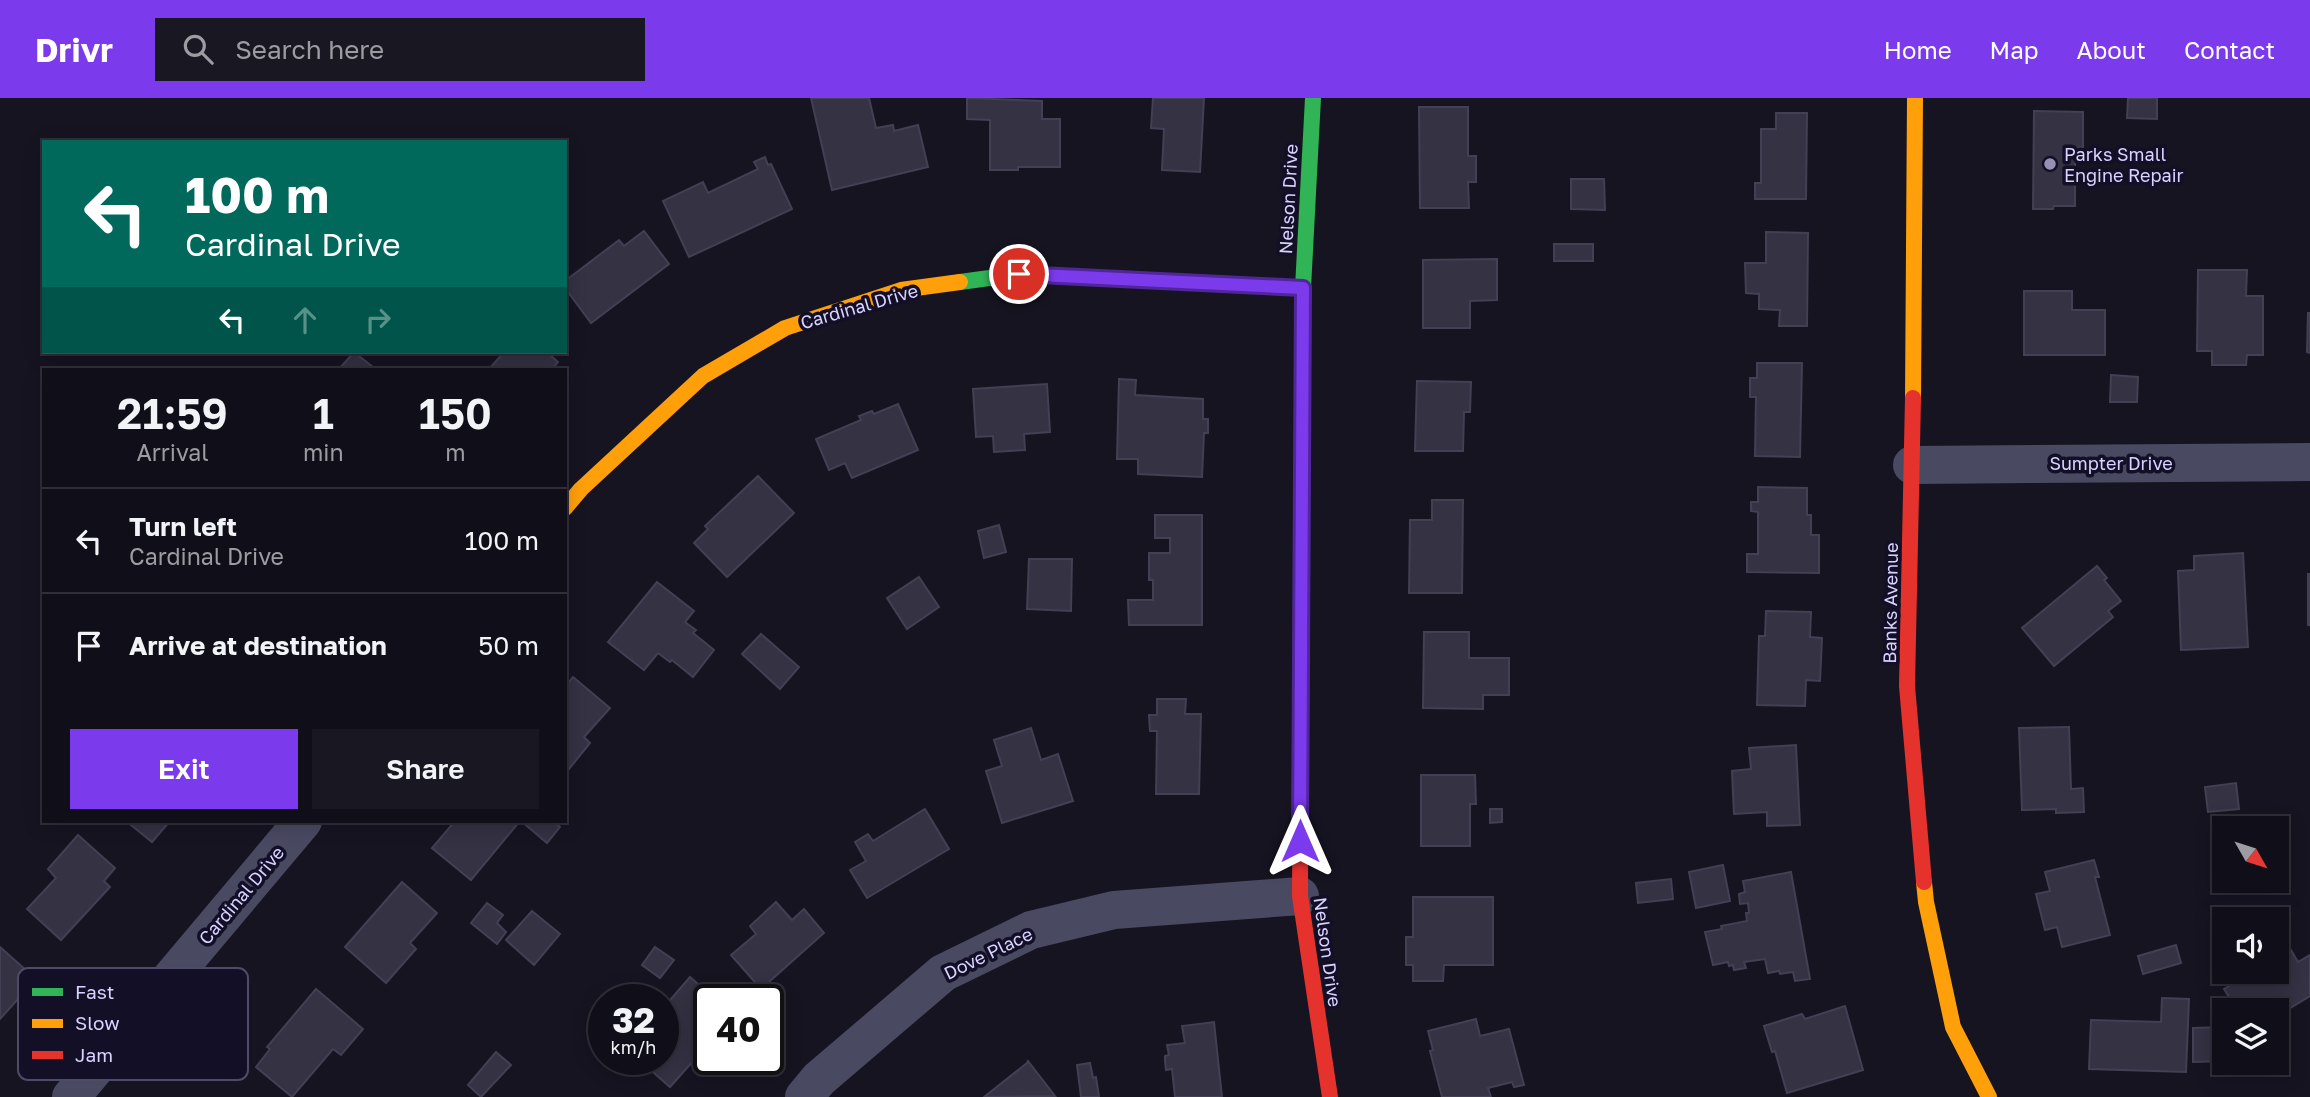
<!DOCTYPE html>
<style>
body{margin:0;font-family:"Golos Text",sans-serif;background:#191822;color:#f1f3f6;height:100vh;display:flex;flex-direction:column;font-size:26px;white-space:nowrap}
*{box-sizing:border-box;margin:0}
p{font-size:23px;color:#9c9ca2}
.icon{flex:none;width:38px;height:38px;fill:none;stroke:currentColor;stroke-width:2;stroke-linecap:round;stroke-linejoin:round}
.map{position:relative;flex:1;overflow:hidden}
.sheet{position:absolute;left:42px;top:270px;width:525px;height:455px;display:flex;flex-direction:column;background:#100f19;border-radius:0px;box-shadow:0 4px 18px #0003,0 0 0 2px #302f38}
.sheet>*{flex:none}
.banner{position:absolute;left:42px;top:42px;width:525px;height:214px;border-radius:0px;box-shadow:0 4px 18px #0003,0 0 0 2px #302f38;background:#00695c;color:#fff;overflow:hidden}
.needle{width:46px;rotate:129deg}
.controls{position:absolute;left:2212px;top:718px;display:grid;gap:14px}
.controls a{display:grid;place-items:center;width:77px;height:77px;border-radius:0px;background:#100f19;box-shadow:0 4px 18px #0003,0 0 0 2px #302f38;font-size:35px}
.speed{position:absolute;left:588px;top:886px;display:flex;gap:14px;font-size:35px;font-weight:700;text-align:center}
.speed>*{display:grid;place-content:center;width:91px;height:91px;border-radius:50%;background:#100f19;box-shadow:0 4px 18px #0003,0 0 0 2px #302f38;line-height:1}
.speed small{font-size:18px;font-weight:400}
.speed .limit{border:4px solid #111;border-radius:10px;background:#fff;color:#111}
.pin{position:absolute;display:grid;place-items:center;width:60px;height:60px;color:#fff;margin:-30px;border:4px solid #fff;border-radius:50%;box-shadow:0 2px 7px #0007}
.me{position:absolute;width:77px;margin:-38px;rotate:0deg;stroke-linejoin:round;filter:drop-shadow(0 0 5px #0008)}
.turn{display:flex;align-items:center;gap:24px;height:147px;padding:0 28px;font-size:32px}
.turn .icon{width:91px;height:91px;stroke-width:2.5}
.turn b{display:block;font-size:49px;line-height:60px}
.lanes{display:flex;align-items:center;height:66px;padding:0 28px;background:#0003;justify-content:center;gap:35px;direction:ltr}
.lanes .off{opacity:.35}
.eta{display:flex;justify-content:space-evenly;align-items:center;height:119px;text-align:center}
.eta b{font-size:42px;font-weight:600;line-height:49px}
.action{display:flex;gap:14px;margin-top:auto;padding:14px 28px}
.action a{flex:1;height:80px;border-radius:0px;background:#7c3aed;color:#fff;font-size:28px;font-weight:600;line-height:80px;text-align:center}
.action a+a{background:#191822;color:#f1f3f6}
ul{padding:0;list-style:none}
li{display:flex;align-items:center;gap:21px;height:105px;padding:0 28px;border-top:2px solid #302f38}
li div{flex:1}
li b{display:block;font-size:26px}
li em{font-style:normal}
header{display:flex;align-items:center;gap:42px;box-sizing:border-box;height:98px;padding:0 35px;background:#7c3aed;color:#fff}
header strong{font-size:33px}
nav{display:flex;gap:38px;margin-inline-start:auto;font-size:24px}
.search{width:490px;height:63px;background:#191822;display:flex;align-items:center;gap:18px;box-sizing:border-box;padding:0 24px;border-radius:0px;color:#9c9ca2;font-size:26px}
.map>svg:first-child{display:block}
</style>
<header>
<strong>Drivr</strong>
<div class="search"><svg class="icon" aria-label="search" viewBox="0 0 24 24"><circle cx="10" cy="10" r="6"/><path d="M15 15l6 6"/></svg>Search here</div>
<nav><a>Home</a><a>Map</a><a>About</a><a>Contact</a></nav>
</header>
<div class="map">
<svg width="2310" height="999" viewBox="0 0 2310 999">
<rect width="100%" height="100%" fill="#161421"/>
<g fill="#343243" stroke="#433f54" stroke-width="2">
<path d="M811,0H869L876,30L893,27L894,33L918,27L928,69L832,92Z"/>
<path d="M967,0L1042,3V21H1060V69H1018V72H990V22L967,21Z"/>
<path d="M1153,0H1204L1200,74L1162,72L1164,31L1151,30Z"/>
<path d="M2128,0H2157V21L2127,20Z"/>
<path d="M1419,9H1468V58H1476V84H1468L1469,110H1420Z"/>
<path d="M2034,13L2083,14V49L2075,50V108H2054L2053,111H2033Z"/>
<path d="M1776,15H1807L1806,101H1755V85H1761V31H1776Z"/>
<path d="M765,59L768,67L771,66L792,111L689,159L663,103L703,84L708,95L758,71L754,64Z"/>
<path d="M1571,81H1604L1605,112L1571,111Z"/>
<path d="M644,133L669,166L591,225L565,190V183L619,142L624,148Z"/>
<path d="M1766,134L1808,135L1807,228H1779L1780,212L1759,211V196L1746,195L1745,165H1766Z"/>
<rect x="1554" y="146" width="39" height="17"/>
<path d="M1497,161V202L1470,203V230H1423V162Z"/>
<path d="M2198,172H2247L2246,198H2263V257H2247L2246,267H2212V253H2197Z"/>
<path d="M2024,193H2072V212H2105V257H2024Z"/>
<path d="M2308,215H2310V255L2307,254Z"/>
<path d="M354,254L373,269L371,271H339Z"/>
<path d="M504,254H547L558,264L552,271H489Z"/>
<path d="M1757,265H1802L1800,359L1755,358L1756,299H1750V280H1757Z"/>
<path d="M2111,277L2138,279L2137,304H2110Z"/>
<path d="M1119,281L1136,282L1135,297L1203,301V321H1208V335H1204L1202,379L1138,376V361H1117Z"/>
<path d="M1417,283L1471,284L1470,314H1464L1463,353H1415Z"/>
<path d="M1047,286L1050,334L1024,336L1025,352L994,354L993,338L976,339L973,291Z"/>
<path d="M898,306L918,352L852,380L845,365L829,372L816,341L861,322L859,318L872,313L874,316Z"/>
<path d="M758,378L794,415L727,479L694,445L708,431L705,428Z"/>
<path d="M1758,389L1807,390V417H1811V437H1819V475L1747,474V456H1758V414L1751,413V404H1758Z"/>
<path d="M1432,402H1463L1462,495H1409L1410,422H1432Z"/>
<path d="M1155,417H1202V527H1129L1128,502H1153V482H1149V455H1170V440H1155Z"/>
<path d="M999,427L1006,454L984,460L978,433Z"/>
<path d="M2243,455L2248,549L2181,552L2178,473L2194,472V458Z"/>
<path d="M1029,461H1072L1071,513L1027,511Z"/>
<path d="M2097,468L2107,480L2104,482L2121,503L2108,513L2113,519L2054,568L2022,530Z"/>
<rect x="2308" y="476" width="2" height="51"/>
<path d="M919,479L939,509L907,531L887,500Z"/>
<path d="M657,484L694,513L685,524L696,532L693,535L714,552L693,579L672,562L670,564L658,555L644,572L608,544Z"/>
<path d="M1766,513L1811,514L1810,539L1822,540L1820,583L1806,582L1805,608L1757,607L1759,538H1765Z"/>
<path d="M1424,534H1469V560H1509V597H1483V611L1423,610Z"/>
<path d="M761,536L799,569L780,591L742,556Z"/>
<path d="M573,579L610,610L584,639L590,645L569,671L565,668V589Z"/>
<path d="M1157,601H1186L1185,616H1201L1199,696H1156L1157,633H1150L1149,617H1157Z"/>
<path d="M2069,629L2071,691L2083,690L2084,714L2056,715V711L2022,712L2019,630Z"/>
<path d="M1031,630L1041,662L1058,656L1073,703L1002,725L986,673L1002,668L994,642Z"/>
<path d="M1796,647L1800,727L1767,728V714L1734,716L1732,673L1751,671L1749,650Z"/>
<path d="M1421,677H1475L1476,706H1470V748H1421Z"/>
<path d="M2236,685L2239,711L2208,714L2205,689Z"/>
<path d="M925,711L949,751L867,800L850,772L866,763L855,744L868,736L873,743Z"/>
<path d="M1490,711H1502V724L1490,725Z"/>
<path d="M126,723H170L152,744Z"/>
<path d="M455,723H520L471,782L432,750Z"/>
<path d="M521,723H553L560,729L547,745Z"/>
<path d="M78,737L115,770L104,783L110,789L61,842L27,811L56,780L48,771Z"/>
<path d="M2094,762L2099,779H2095L2110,837L2062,849L2057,829L2045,832L2036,796L2050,793L2045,774Z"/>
<path d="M1723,767L1730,803L1696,810L1689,774Z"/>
<path d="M1791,774L1810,881L1795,883L1793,874L1780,876L1779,873L1768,875L1765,861L1744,864L1746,870L1734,872L1733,867L1729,868L1728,864L1713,867L1705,834L1722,831L1721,828L1747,823L1746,815H1749L1748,805L1740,806L1739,796L1745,794L1743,783Z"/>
<path d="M1671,781L1673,801L1638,805L1636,785Z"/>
<path d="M402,784L437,815L410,845L416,851L386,885L345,849Z"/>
<path d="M1413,799H1493V867H1444L1443,883H1413V867H1406V839H1413Z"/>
<path d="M776,804L792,822L804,811L824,835L761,891L731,857L756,836L750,828Z"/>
<path d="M487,805L503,817L497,825L506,834L497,846L471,825Z"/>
<path d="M532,813L560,836L534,867L506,842Z"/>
<path d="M2176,847L2181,865L2143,876L2138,858Z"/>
<path d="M0,849L36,881L0,921Z"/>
<path d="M655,849L674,862L660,880L642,867Z"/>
<path d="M2291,852L2298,864L2310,857V898L2277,918V912H2237L2224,891L2254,873H2277V860Z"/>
<path d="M690,879L715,901H709V916L703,923L709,928V945L670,989L638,961H663V922L671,913L665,908Z"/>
<path d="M316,891L363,931L341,957L333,951L292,999L256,969L270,951L267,949Z"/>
<path d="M2162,900L2189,901L2186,974L2089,971L2091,922L2161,924Z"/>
<path d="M1845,908L1863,972L1787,995L1775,953L1772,954L1764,928L1802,916L1805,921Z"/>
<path d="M1476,921L1480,938L1509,931L1524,987L1514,989L1512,984L1488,990L1491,999H1442L1430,953L1433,952L1428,933Z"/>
<path d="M1214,924L1222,999H1175L1172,971L1166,972L1165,963V958L1169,957L1167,947L1185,945L1182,928Z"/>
<path d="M2224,929V963L2193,964V930Z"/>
<path d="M496,954L511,967L481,999L468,987Z"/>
<path d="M1028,963L1055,998L984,999L1027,965Z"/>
<path d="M1090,965L1093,980L1096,979L1099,999H1081L1077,967Z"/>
</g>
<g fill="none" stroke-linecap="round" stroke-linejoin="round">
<g stroke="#4a4962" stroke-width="38">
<path d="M1912,367L2310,364"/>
<path d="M71,999L303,723"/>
<path d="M804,999L819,981L943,875L1031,832L1114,812L1300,798"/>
</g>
<g stroke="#30b455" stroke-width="16">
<path d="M960,184L1019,176L1303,190"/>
<path d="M1301,550L1303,190L1313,0"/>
</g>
<g stroke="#ff9f0a" stroke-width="16">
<path d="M1913,300L1915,0"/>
<path d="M565,410L581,391L703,278L785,230L901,192L960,184"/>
<path d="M1924,784L1926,804L1953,929L1989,999"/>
</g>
<g stroke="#e5322d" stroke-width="16">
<path d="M1913,300L1907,588L1924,784"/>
<path d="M1301,550L1300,798L1330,999"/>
</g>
</g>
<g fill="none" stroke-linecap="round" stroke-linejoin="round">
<g stroke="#51269a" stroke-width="18">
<path id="route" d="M1019,176L1303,190L1300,743"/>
</g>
<use href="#route" stroke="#7c3aed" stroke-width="12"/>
</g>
<circle fill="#9591b1" stroke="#130f26" stroke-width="2.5" cx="2050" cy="66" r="7"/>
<g text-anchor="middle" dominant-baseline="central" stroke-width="7" stroke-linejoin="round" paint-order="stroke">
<g font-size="18" fill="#d9d4ff" stroke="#130f26" text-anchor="start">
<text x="2064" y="56">Parks Small<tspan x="2064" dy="21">Engine Repair</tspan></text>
</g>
<g font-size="18" fill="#d9d4ff" stroke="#130f26">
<text transform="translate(1288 101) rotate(-87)">Nelson Drive</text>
<text transform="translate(859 208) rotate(-16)">Cardinal Drive</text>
<text x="2111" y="365">Sumpter Drive</text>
<text transform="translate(1890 505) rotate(-89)">Banks Avenue</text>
<text transform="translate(241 797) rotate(-50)">Cardinal Drive</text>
<text transform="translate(1328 854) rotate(82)">Nelson Drive</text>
<text transform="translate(988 855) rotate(-26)">Dove Place</text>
</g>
</g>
<rect x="18" y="870" width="230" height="112" rx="10" fill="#130f26" stroke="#4e4a67" stroke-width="2"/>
<rect x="32" y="890" width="31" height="8" fill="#30b455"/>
<rect x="32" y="921" width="31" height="9" fill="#ff9f0a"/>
<rect x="32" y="953" width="31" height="8" fill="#e5322d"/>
<g font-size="19" fill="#d9d4ff">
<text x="75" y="901">Fast</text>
<text x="75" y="932">Slow</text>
<text x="75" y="964">Jam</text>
</g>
</svg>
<div class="controls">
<a><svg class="needle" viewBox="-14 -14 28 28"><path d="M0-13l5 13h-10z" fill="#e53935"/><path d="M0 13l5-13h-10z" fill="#9c9ca2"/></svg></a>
<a><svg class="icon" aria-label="sound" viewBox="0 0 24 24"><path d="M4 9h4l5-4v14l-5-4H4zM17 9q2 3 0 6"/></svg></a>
<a><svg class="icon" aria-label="layers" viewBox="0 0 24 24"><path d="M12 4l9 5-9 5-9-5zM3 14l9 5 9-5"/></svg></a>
</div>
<div class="speed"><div>32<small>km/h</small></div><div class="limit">40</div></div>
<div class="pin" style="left:1019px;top:176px;background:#d93025"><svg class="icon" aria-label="arrive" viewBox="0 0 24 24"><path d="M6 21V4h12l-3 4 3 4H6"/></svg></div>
<svg class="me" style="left:1300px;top:743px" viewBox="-20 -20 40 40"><path d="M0-17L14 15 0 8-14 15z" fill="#7c3aed" stroke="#fff" stroke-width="4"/></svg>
<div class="banner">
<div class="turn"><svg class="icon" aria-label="left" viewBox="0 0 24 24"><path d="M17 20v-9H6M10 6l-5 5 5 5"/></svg><div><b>100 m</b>Cardinal Drive</div></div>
<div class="lanes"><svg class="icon" aria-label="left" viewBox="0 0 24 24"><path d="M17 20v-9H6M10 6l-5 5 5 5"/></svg><svg class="icon off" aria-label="ahead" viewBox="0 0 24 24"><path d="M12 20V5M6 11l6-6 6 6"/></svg><svg class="icon off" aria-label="right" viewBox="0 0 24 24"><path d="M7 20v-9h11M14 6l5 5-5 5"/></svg></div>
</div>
<section class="sheet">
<div class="eta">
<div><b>21:59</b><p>Arrival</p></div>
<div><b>1</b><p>min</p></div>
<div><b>150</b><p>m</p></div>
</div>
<ul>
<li><svg class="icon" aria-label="left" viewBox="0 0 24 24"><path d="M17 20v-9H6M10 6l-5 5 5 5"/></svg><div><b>Turn left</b><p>Cardinal Drive</p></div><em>100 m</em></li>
<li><svg class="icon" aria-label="arrive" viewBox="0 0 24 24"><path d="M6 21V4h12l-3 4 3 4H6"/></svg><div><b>Arrive at destination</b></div><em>50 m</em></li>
</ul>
<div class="action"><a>Exit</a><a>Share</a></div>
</section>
</div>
